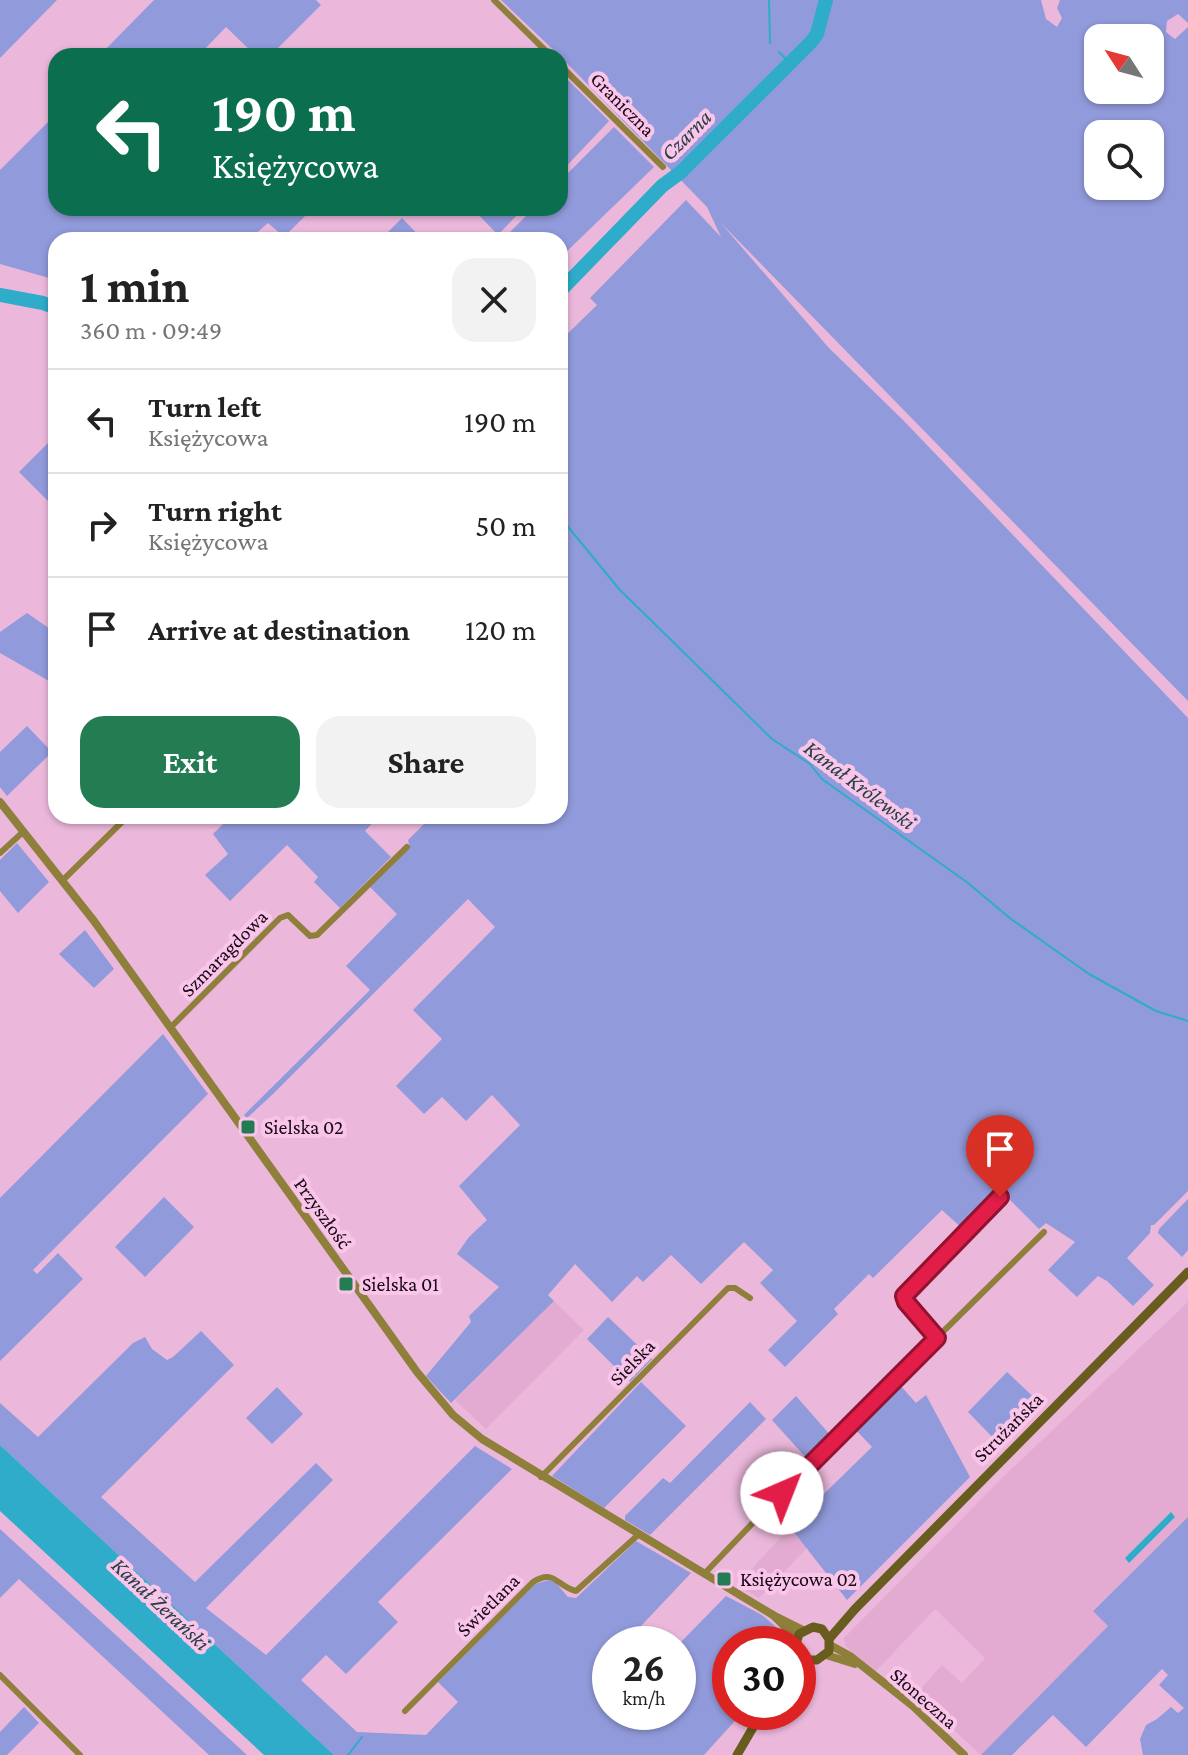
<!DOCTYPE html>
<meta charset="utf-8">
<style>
body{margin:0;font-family:"Crimson Pro",serif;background:#f2f2f2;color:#222;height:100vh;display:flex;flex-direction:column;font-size:30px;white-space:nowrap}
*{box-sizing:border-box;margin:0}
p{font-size:26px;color:#767676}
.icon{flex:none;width:44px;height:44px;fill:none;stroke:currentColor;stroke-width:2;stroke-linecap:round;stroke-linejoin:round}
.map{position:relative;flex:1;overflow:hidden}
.side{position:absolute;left:48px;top:232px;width:520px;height:592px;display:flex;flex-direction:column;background:#fff;border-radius:24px;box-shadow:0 2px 6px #0004}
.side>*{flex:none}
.banner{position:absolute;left:48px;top:48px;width:520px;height:168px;border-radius:24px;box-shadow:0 2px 6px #0004;background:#0b6e4f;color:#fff;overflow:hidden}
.needle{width:52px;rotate:306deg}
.tools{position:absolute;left:1084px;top:24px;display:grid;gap:16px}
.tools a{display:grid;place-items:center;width:80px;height:80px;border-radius:16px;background:#fff;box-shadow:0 2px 6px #0004;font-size:40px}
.speed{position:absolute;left:592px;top:1626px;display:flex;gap:16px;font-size:40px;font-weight:700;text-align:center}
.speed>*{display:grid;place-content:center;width:104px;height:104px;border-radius:50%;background:#fff;box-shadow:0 2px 6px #0004;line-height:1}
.speed small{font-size:20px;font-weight:400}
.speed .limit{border:12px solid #d22;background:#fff;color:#111}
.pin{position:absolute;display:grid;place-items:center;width:68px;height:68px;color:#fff;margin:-82px -34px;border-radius:50% 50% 50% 0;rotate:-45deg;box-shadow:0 0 8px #0007}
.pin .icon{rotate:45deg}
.me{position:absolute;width:88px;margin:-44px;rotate:44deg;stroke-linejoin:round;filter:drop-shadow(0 0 6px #0008)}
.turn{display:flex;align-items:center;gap:28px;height:168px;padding:0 32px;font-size:36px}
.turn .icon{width:104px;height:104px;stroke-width:2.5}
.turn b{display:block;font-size:56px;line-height:68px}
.round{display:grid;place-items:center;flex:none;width:84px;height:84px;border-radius:24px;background:#f2f2f2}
.head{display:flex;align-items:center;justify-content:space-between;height:136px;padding:0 32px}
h1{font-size:48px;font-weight:700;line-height:60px}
.cta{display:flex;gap:16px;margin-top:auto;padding:16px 32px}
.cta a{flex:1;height:92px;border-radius:24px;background:#247d52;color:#fff;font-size:32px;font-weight:700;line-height:92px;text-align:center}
.cta a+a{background:#f2f2f2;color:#222}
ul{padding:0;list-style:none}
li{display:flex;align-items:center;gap:24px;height:104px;padding:0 32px;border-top:2px solid #e0e0e0}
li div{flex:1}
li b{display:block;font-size:30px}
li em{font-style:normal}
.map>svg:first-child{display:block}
</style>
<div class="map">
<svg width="1188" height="1755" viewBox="0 0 1188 1755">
<rect width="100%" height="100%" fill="#ebb8db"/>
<g fill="#e3abd2">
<path d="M554,1301L584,1330L486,1429L455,1400Z"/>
<path d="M1188,1302V1517L1093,1610L1108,1626L981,1755L915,1695L942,1665L962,1683L985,1658L935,1609L876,1671L845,1646L844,1638L1004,1476Z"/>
<path d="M790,1527L807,1548L759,1598L737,1585Z"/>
</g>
<g fill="#919ada" fill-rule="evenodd">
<path d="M0,0H57L0,58Z"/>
<path d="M154,0H316L321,5L270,56H256L226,27L198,56H99Z"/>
<path d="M501,0H1041L1046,19L1057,27L1062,18L1057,8L1060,0H1188V23L1178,14L1167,21L1166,32L1175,39L1188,27V701L720,222L828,347L904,421L1188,718V1191L1154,1225H1151L1150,1233L1127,1258L1154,1285L1133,1306L1107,1281L1098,1276L1077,1297L1048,1270L1075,1242L1046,1223L1039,1229L1002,1192L964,1230L942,1210L873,1278L869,1274L834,1309L838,1314L785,1367L768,1350L797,1321L760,1283L773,1270L744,1242L701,1284L671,1255L643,1282L637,1276L612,1302L575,1264L548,1295L554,1301L451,1403L426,1376L471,1322L469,1316L499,1287L457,1254L469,1237L487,1220L459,1186L520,1125L492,1095L466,1121L442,1097L424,1114L396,1086L442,1039L413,1010L495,927L468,899L272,1095L247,1118L244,1115L370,990L346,966L397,914L370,887L410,848L408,840L430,818L428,816H560V341L597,305L590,298L686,200L721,237L707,207L560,56ZM1098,38H1150V90H1098ZM1098,134H1150V186H1098Z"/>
<path d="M560,72L609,121L560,173Z"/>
<path d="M56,114V208H313L284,237L268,223L252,237L254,240H56V280L0,264V170Z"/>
<path d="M614,127L654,167L560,258V240H502L534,208H560V181Z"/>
<path d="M472,208H510L517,215L498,235Z"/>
<path d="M402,218L423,240H380Z"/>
<path d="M56,435V509L19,472Z"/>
<path d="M27,613L56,633V685L0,653V632Z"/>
<path d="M27,726L52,752L7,796L0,787V752Z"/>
<path d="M231,816H379L365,831L391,857L340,908L314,882L318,877L287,845L230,901L205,875L228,854L213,834Z"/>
<path d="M17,843L49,882L18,913L0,891V860Z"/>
<path d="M85,930L114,969L94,988L59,954Z"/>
<path d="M163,1034L208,1094L33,1270L37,1274L58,1253L83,1279L0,1361V1198Z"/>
<path d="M164,1197L194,1227L145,1277L115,1247Z"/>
<path d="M1188,1199V1250L1182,1257L1158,1233L1159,1229Z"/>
<path d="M608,1317L652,1359L630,1382L587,1339Z"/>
<path d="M201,1331L234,1365L101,1497L195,1582L316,1463L333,1480L206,1608L266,1655L475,1446L512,1469L378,1602L398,1622L346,1674L326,1655L301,1680L357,1732L426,1735L458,1702L438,1682L535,1584L549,1580L556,1583L568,1597L576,1598L636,1541L691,1573L624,1644H610V1712H678V1645L726,1596L762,1615L789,1638V1644H730V1712H743L704,1755H334L0,1445V1403L38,1437L133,1343L145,1337L152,1349L167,1360L173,1357Z"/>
<path d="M1007,1372L1041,1404L1001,1446L968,1412Z"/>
<path d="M641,1382L686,1426L604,1508L552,1476Z"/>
<path d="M898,1383L916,1403L926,1395L970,1477L847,1600L790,1527L872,1447L854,1428Z"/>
<path d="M277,1387L303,1414L272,1444L246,1418Z"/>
<path d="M796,1396L832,1437L808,1460L772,1420Z"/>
<path d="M750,1402L766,1419L650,1535L625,1520V1516L663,1478L670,1483Z"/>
<path d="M1188,1517V1755H1143L1140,1739L1146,1725L1157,1719L1171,1707L1178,1713L1184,1708L1159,1685L1168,1675L1162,1669L1086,1747L1053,1715L1012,1755H981L1108,1626L1093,1611Z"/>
<path d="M0,1529L247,1755H209L19,1579L0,1598Z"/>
<path d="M24,1707L39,1723L7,1755H0V1732Z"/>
</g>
<g fill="#2eacca">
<path d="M0,1445L334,1755H264L0,1511Z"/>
<path d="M1171,1512L1175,1517L1129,1563L1125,1558Z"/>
</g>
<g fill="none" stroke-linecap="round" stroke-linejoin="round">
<g stroke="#2eacca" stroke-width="2">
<path d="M769,0L770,43"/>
<path d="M779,52L790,63"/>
<path d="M560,517L619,589L772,739L810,764L822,779L968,883L1011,919L1089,974L1156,1011L1188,1021"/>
<path d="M348,1755L362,1737"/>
</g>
<g stroke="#2eacca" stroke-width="14">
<path d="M560,291L662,186L681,172L812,41L817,34L826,0"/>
<path d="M0,295L43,303L56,308"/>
</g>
<g stroke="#8e7f3b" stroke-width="6">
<path d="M494,0L551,56"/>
<path d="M560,65L663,167"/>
<path d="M0,853L23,832"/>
<path d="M62,881L128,816"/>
<path d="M170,1028L280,918L288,915L310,936L317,935L407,847"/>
<path d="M937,1338L906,1302L904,1296L1000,1197"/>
<path d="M541,1477L728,1288H735L750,1298"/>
<path d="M704,1574L814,1459L1044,1232"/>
<path d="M0,1675L80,1755"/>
<path d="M405,1711L533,1582C555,1568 557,1587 576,1591L638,1535"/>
</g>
<g stroke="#8e7f3b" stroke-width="8">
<path d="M0,802L94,921L417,1372L453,1415L482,1439L773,1615L803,1630"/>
<path d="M773,1615L797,1638"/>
<path d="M830,1645L850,1656L913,1706L964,1755"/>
<path d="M826,1655L855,1664"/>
</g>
<g stroke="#685c1e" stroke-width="9">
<path d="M829,1639L855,1609L1188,1272"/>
<path d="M796,1644L799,1634L813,1627L822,1629L829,1639V1651L817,1660H807L798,1651"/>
<path d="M737,1755L762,1712"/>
</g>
</g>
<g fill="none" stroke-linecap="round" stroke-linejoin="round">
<g stroke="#92132f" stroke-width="20">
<path id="route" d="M782,1493L937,1338L906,1302L904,1296L1000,1197"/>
</g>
<use href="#route" stroke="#e11d48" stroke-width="14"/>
</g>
<g fill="#247d52" stroke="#f9c5e9" stroke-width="3">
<rect x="240" y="1119" width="16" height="16" rx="4"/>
<rect x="338" y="1276" width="16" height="16" rx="4"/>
<rect x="716" y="1571" width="16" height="16" rx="4"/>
</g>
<g text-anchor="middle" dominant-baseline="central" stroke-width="8" stroke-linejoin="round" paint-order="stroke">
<g font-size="20" fill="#180714" stroke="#f9c5e9">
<text transform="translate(623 104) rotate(45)">Graniczna</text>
<text transform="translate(224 953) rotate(-45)">Szmaragdowa</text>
<text transform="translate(323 1213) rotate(54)">Przyszłość</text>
<text transform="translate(632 1362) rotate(-46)">Sielska</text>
<text transform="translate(1008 1427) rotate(-45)">Strużańska</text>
<text transform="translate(488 1605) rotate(-45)">Świetlana</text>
<text transform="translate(924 1698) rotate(41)">Słoneczna</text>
</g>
<g font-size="20" fill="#180714" stroke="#f9c5e9" text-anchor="start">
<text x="264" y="1127">Sielska 02</text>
<text x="362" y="1284">Sielska 01</text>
<text x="740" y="1579">Księżycowa 02</text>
</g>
<g font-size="22" font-style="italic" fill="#264047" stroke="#f9c5e9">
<text transform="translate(686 135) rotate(-45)">Czarna</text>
<text transform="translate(860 785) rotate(37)">Kanał Królewski</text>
<text transform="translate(161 1604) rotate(43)">Kanał Żerański</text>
</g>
</g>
</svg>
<div class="tools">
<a><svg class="needle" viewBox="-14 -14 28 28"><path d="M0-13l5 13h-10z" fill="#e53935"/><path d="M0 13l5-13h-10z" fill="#767676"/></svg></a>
<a><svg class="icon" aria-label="search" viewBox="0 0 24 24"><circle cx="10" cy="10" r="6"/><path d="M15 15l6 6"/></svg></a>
</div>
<div class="speed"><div>26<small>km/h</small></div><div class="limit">30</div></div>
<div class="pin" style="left:1000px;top:1197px;background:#d93025"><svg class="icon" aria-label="arrive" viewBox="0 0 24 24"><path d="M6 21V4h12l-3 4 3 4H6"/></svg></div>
<svg class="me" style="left:782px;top:1493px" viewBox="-20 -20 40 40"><circle r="19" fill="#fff"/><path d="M0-13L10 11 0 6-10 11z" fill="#e11d48"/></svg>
<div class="banner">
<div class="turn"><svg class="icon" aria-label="left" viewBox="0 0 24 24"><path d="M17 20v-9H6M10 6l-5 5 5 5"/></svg><div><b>190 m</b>Księżycowa</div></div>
</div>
<section class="side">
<div class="head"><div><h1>1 min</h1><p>360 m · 09:49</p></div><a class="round"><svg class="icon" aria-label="close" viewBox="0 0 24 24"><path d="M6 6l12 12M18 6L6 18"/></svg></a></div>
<ul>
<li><svg class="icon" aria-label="left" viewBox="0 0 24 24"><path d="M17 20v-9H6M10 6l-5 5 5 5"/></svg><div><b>Turn left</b><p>Księżycowa</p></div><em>190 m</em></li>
<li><svg class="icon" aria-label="right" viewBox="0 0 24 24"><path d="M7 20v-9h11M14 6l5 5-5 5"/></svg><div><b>Turn right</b><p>Księżycowa</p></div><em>50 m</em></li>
<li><svg class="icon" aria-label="arrive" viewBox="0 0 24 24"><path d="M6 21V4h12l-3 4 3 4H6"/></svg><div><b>Arrive at destination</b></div><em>120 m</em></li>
</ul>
<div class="cta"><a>Exit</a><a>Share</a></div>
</section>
</div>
